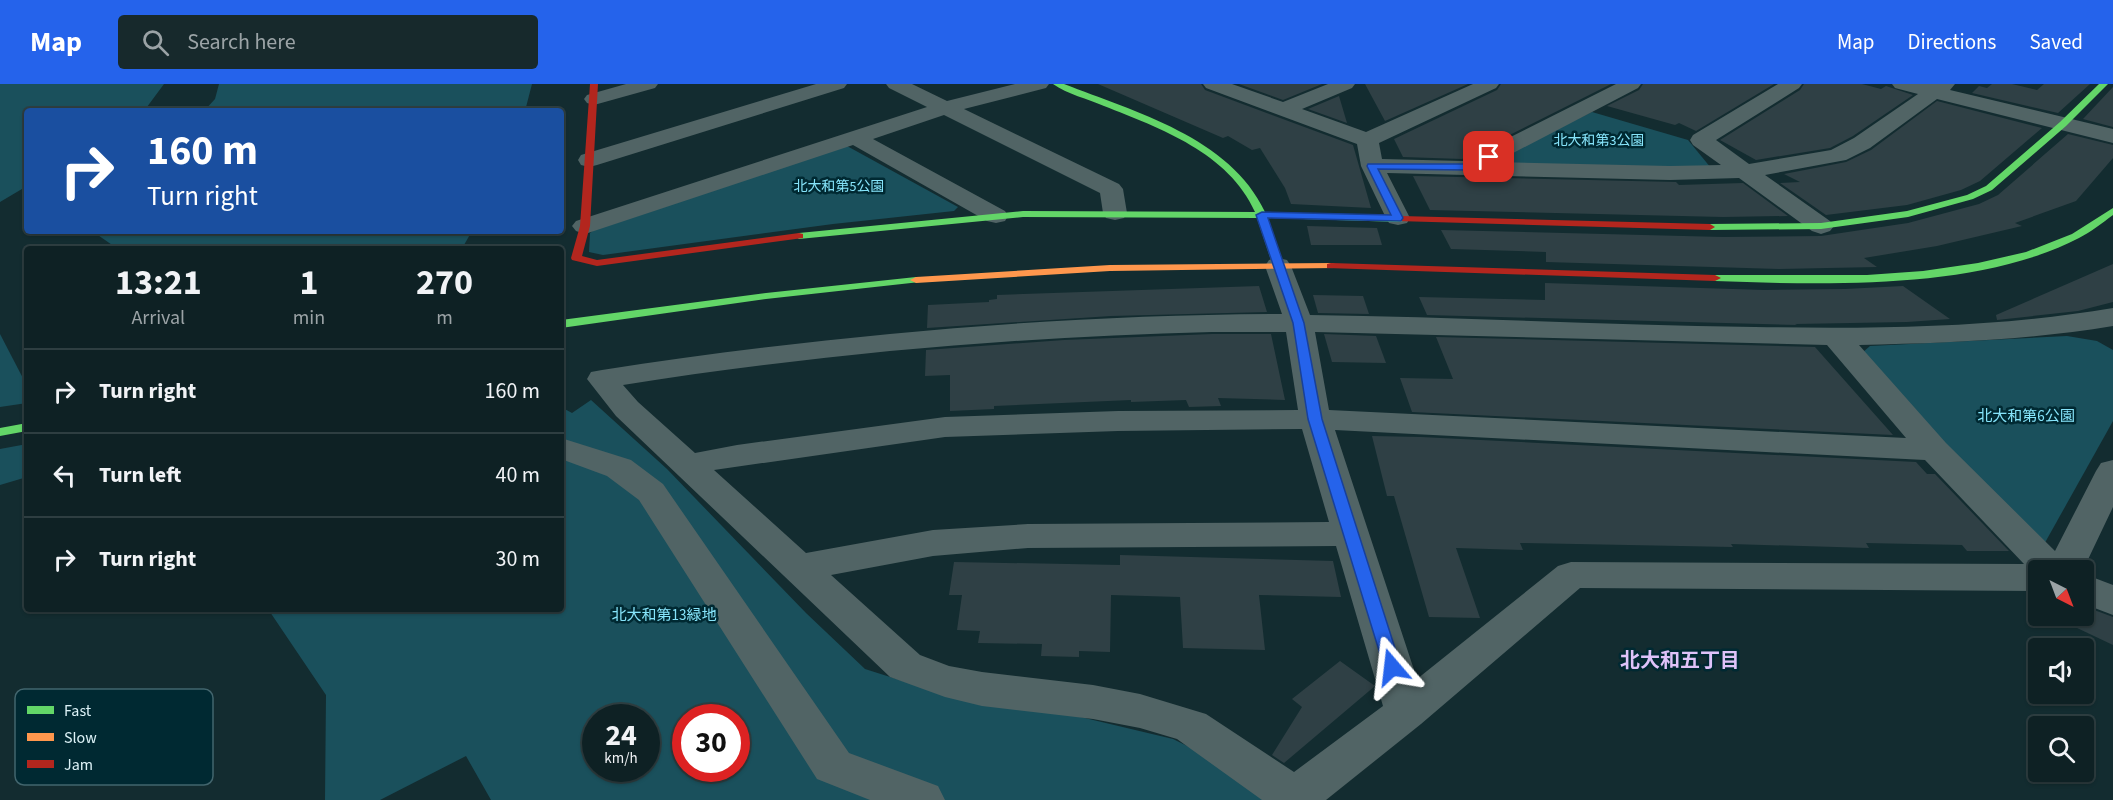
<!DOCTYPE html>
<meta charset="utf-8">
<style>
body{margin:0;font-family:"Source Sans 3","Noto Sans JP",sans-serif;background:#17292c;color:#f1f3f6;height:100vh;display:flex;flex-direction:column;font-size:22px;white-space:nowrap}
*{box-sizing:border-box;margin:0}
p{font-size:20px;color:#9ba3a6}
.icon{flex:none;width:33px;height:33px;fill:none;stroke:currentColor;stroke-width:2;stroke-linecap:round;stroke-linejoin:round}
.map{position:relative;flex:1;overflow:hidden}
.details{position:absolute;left:24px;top:162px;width:540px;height:366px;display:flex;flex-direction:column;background:#0e2124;border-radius:6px;box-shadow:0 2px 4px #0004,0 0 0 2px #2e3e41}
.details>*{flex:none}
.guide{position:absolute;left:24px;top:24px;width:540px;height:126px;border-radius:6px;box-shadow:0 2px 4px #0004,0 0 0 2px #2e3e41;background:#1a4fa0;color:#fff;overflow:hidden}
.needle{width:39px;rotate:138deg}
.buttons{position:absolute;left:2028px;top:476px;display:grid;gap:12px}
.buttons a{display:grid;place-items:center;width:66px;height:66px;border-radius:6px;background:#0e2124;box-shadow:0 2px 4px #0004,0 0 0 2px #2e3e41;font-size:30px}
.speed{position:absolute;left:582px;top:620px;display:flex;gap:12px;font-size:30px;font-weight:700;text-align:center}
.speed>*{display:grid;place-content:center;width:78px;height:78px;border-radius:50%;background:#0e2124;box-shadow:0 2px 4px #0004,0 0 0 2px #2e3e41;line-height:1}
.speed small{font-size:15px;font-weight:400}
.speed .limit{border:9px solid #d22;background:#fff;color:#111}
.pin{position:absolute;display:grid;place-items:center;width:51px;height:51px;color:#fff;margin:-26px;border-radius:12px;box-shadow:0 3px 9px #0006}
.me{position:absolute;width:66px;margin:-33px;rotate:343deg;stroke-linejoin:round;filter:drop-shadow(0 0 4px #0008)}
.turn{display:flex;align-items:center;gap:21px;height:126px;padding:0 24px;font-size:27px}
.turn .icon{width:78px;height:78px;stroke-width:2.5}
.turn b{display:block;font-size:42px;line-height:51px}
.eta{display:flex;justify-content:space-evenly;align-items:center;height:102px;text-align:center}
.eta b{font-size:36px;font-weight:700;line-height:42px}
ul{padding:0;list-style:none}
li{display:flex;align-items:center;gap:18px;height:84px;padding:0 24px;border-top:2px solid #2e3e41}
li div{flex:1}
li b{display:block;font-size:22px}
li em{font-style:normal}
header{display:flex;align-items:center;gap:36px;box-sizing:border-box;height:84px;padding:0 30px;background:#2563eb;color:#fff}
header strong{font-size:28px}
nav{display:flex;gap:33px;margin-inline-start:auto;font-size:21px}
.search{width:420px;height:54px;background:#17292c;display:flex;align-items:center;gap:15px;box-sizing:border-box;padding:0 21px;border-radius:6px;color:#9ba3a6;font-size:22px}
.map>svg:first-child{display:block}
</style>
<header>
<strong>Map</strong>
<div class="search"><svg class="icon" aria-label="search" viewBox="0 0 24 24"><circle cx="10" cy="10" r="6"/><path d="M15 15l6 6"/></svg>Search here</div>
<nav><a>Map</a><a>Directions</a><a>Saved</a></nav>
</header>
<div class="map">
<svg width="2113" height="716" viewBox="0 0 2113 716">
<rect width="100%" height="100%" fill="#132c30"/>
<g fill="#1a505c" fill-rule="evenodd">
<path d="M0,0H164L144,27H27V102L0,118Z"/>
<path d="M219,0H532L525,27H204L215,15Z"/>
<path d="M1592,28L1688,56L1711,84L1512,81L1495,75Z"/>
<path d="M847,62L958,123L954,127L833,140L603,171L589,168L590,149L605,138Z"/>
<path d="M92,147H472L464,161L437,165H118Z"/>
<path d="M0,250L27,302V319L0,323Z"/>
<path d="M2067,252L2097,257L2113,266V337L2042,464L1862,269L1870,262Z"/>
<path d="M591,316L667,385L806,529L865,585L950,612L1068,630L1173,655L1242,689L1275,716H491L466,672L380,716H325L326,611L268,525H561V323L572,329ZM596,633H646V684H596ZM686,633H736V684H686Z"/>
<path d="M27,360V393L0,401V365Z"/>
</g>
<g fill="#2f4045">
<path d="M1098,0H1201L1205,6L1353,61L1371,124L1291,120L1285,104L1260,64L1252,66L1228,52L1223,54Z"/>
<path d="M1239,0H1322L1283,16Z"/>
<path d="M1365,0H1468L1385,37Z"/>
<path d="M1501,0H1611L1462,75L1403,73L1394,55L1497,6Z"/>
<path d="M1643,0H1774L1696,47L1679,39L1675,41L1607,22L1639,6Z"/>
<path d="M1804,0H1862L1881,5L1886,2L1913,11L1853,52L1830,64L1756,76L1720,56L1800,6Z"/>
<path d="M1992,0H2012L2037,6L2044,0H2090L2058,29L1972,9L1979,2L1987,4Z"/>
<path d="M2113,3V43L2083,35Z"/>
<path d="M1339,12L1347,39L1308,25Z"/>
<path d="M1937,17L2042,44L1980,97L1961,106L1907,121L1826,131L1780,99L1800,98L1784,90L1846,78L1871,66Z"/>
<path d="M2068,50L2113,61V74L2076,117L2015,139L2022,142L1937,162L1864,174L1877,183L1779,185L1546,178V168L1451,165L1441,146L1723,153L1821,152L1908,139L1979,120L1998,111Z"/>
<path d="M1413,92L1676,98L1679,101L1743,99L1788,132L1723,133L1430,126Z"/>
<path d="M1307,142L1377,144L1382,161H1311Z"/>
<path d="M2113,180V218L2078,227L1997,236L1996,231Z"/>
<path d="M1545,199L1764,206L1845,205L1903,202L1950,235L1907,238L1795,240L1797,241L1427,231L1419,213L1545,216Z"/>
<path d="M1259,202L1267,228L1111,232L927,244L928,221L989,218V216L997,215V211Z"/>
<path d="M1313,211L1363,212L1369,230L1318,229Z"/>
<path d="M1212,250H1271L1285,316L1218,314L1221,322L1189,323L1186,316L1131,318V316L994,322V325L950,327V291L925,292L926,266L1064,256Z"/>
<path d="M1324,250L1376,252L1386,279L1332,278Z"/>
<path d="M1436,253L1815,263L1893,351L1412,328L1400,294L1453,295Z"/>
<path d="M1372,352L1421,353L1916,378L1927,390H1935L2009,467H1967L1962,461L1866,459L1869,464L1731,460L1733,463L1520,459L1523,466L1456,464L1480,534L1429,533L1394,412H1387Z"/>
<path d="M1120,471L1333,477L1341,513L1259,511L1265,566L1183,564L1180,513L1111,511L1110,568L1079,567V573L1041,572L1042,560L978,559L980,547L957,546L962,511H949L954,478L1120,481Z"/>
<path d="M2086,523L2113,533V561L2075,543Z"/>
<path d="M1340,577L1375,602L1284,679L1272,671L1302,623L1292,615Z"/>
</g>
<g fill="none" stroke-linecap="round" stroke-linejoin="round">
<g fill="#516465" fill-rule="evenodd">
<path d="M626,0H658L655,4L594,21L587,19L584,15L587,11Z"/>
<path d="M816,0H847L844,4L597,81L589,83L581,81L578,76L581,71Z"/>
<path d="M886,0H912L947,17L1015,0H1049L1046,4L964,25L1119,100L1123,105L1127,129L1124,134L1115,136L1106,134L1103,129L1100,109L944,31L873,55L1005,127L1008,132L1005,137L996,139L987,137L853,61L594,147L585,150L576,147L572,142L576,137L927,23L889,4Z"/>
<path d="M1203,0H1232L1283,18L1328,0H1355L1352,4L1302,25L1366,48L1473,0H1499L1496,4L1379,59L1382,75L1463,77L1616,0H1641L1638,4L1496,78L1670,82L1721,81L1693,61L1690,56L1693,51L1778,0H1802L1799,4L1716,56L1749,80L1831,66L1854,54L1918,10L1895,4L1892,0H1955L1950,6L2113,45V59L1937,15L1870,64L1846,76L1765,91L1830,137L1834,142L1830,147L1821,150L1812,147L1739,94L1670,96L1387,89L1410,134L1407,139L1398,141L1389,139L1386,134L1361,82L1357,60L1206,4Z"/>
<path d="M1278,174L1287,176L1291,182L1310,231C1458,233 1607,241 1755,243C1875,245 1995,244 2113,224V242C2029,256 1944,259 1859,261L1946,359L2055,467L2096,387L2101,379L2113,376V423L2083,486H2038V507L1580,504L1421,640L1326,716H1262L1177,655L1140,644L1093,635L982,622L945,613L890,593L616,332L587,295L591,288L602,286C828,251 1053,231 1282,230L1265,182L1269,176ZM1212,248H1286L1298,326L1118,327L945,333L737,361L695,369L638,318L623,301C819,270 1014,253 1212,248ZM1315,248L1827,261L1906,354L1329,326ZM1302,345L1329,438L1028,440L933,446L806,469L714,386L945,353L1118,347ZM1335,346L1925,376L2024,480L1571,478L1558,482L1417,595ZM1336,462L1383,622L1294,688L1206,630L1140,610L1093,601L982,588L949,582L920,571L831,491L933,472L1028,464Z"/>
<path d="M561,354L631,376L663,400L849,669L938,702L945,716H870L817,695L639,416L607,392L561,375Z"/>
<path d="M2084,490L2113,501V531L2084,520Z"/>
</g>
<g fill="#63d668" fill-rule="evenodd">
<path d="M1053,0H1064C1135,28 1230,53 1265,128L1401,132L1406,135L1401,138L1267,134L1283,182L1278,185L1273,182L1257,134L1023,133L799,155L794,152L799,149L1023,127L1255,128C1229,69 1160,44 1104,22C1088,15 1067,10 1053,0Z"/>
<path d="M2099,0H2108L2066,42L1992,106L1973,115L1908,133L1821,145L1710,146L1705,143L1710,140L1821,139L1907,127L1967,111L1986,102L2060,38Z"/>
<path d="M2113,124V131C2102,139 2091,148 2079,154C1979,206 1826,201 1715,197L1709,194L1715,191H1867L1923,187L1978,179L2026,168L2072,150Z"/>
<path d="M916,193L922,196L920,198L766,215L561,244V236L766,209Z"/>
<path d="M27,339V347L0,352V344Z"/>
</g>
<path fill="#ff974d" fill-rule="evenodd" d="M1331,179L1335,180V184L1110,187L916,199L910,196L916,193L1110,181Z"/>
<g fill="#b3261e" fill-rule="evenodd">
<path d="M590,0H598L590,142L582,172L597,176L799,149L803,150V154L597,182L572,176L571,174L580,142Z"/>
<path d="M1401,132L1710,140L1715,143L1710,146L1397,137V133Z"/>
<path d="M1331,179L1715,191L1721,194L1715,197L1327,184V180Z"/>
</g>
</g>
<path fill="#2563eb" stroke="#184099" stroke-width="1.5" d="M1485,71L1493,73L1469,86L1378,85L1403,134L1401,137L1268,134L1304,239L1322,335L1401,583L1398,588L1392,590L1386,588L1384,583L1308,335L1293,239L1256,131L1262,128L1391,131L1367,82L1368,80H1468Z"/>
<g text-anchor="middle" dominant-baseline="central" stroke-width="5" stroke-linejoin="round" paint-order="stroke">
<g font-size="14" fill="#86e4fa" stroke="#002932">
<text x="1599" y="57">北大和第3公園</text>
<text x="839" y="103">北大和第5公園</text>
</g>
<g font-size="15" fill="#86e4fa" stroke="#002932">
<text x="2026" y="332">北大和第6公園</text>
<text x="664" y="531">北大和第13緑地</text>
</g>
<g font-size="20" font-weight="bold" fill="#dec2f9" stroke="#002932">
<text x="1680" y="577">北大和五丁目</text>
</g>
</g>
<rect x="15" y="605" width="198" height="96" rx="9" fill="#002932" stroke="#42656d" stroke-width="1.5"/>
<rect x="27" y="622" width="27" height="8" fill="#63d668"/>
<rect x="27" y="649" width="27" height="8" fill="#ff974d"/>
<rect x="27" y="676" width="27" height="8" fill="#b3261e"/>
<g font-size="16" fill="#dcf2f7">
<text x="64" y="632">Fast</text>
<text x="64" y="659">Slow</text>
<text x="64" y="686">Jam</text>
</g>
</svg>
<div class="buttons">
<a><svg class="needle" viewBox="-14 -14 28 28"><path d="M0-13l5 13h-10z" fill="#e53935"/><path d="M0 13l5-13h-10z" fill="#9ba3a6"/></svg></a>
<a><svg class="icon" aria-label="sound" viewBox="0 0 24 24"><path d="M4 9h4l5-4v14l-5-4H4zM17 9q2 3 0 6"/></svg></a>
<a><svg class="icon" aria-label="search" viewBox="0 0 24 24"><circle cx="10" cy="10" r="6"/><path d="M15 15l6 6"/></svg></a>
</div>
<div class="speed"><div>24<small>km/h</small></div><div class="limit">30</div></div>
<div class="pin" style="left:1489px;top:73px;background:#d93025"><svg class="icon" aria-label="arrive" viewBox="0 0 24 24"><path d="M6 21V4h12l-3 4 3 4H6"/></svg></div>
<svg class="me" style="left:1392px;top:583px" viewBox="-20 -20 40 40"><path d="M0-17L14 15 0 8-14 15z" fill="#2563eb" stroke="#fff" stroke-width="4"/></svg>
<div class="guide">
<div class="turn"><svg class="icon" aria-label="right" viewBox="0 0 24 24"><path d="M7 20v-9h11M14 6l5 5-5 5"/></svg><div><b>160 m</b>Turn right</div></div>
</div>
<section class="details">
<div class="eta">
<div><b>13:21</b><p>Arrival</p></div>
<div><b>1</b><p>min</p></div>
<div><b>270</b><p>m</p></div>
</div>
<ul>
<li><svg class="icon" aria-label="right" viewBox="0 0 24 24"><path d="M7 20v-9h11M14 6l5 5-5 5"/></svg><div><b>Turn right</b></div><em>160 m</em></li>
<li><svg class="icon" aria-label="left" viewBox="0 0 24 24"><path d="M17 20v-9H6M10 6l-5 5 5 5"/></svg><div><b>Turn left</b></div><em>40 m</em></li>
<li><svg class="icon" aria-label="right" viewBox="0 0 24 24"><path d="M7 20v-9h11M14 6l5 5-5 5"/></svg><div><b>Turn right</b></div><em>30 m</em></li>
</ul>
</section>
</div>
